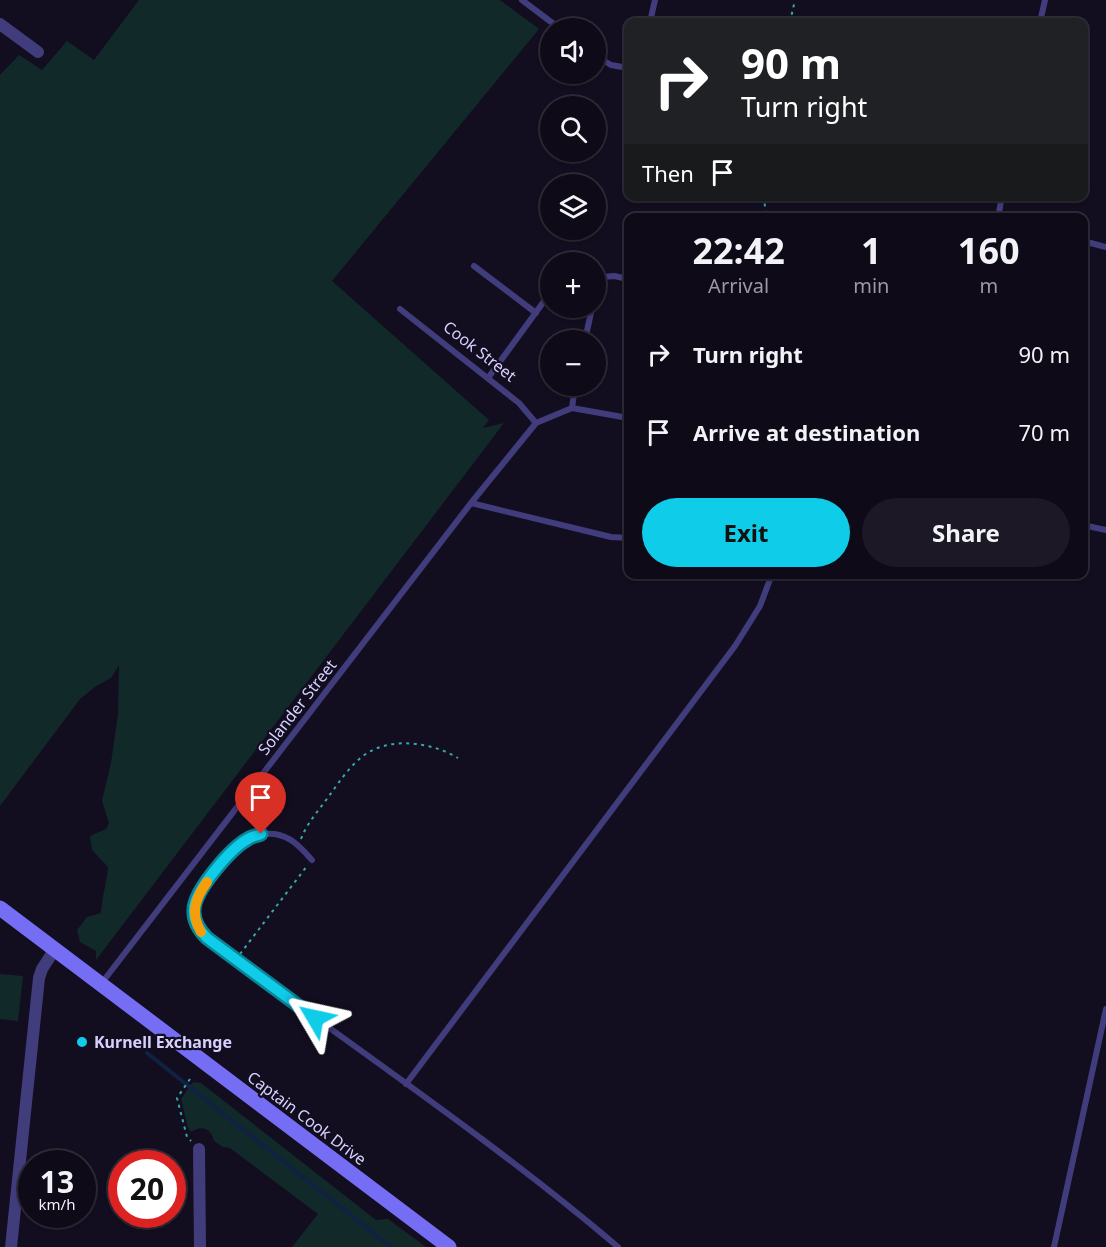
<!DOCTYPE html>
<meta charset="utf-8">
<style>
body{margin:0;font-family:"Noto Sans",sans-serif;background:#1c1825;color:#f1f3f6;height:100vh;display:flex;flex-direction:column;font-size:22px;white-space:nowrap}
*{box-sizing:border-box;margin:0}
p{font-size:20px;color:#9b9aa2}
.icon{flex:none;width:33px;height:33px;fill:none;stroke:currentColor;stroke-width:2;stroke-linecap:round;stroke-linejoin:round}
.map{position:relative;flex:1;overflow:hidden}
.drawer{position:absolute;left:624px;top:213px;width:464px;height:366px;display:flex;flex-direction:column;background:#0e0a18;border-radius:12px;box-shadow:0 2px 4px #0004,0 0 0 2px #2e2b37}
.drawer>*{flex:none}
.hud{position:absolute;left:624px;top:18px;width:464px;height:183px;border-radius:12px;box-shadow:0 2px 4px #0004,0 0 0 2px #2e2b37;background:#202124;color:#fff;overflow:hidden}
.tools{position:absolute;left:540px;top:18px;display:grid;gap:12px}
.tools a{display:grid;place-items:center;width:66px;height:66px;border-radius:50%;background:#0e0a18;box-shadow:0 2px 4px #0004,0 0 0 2px #2e2b37;font-size:30px}
.speed{position:absolute;left:18px;top:1150px;display:flex;gap:12px;font-size:30px;font-weight:700;text-align:center}
.speed>*{display:grid;place-content:center;width:78px;height:78px;border-radius:50%;background:#0e0a18;box-shadow:0 2px 4px #0004,0 0 0 2px #2e2b37;line-height:1}
.speed small{font-size:15px;font-weight:400}
.speed .limit{border:9px solid #d22;background:#fff;color:#111}
.pin{position:absolute;display:grid;place-items:center;width:51px;height:51px;color:#fff;margin:-62px -26px;border-radius:50% 50% 50% 0;rotate:-45deg;box-shadow:0 0 6px #0007}
.pin .icon{rotate:45deg}
.me{position:absolute;width:66px;margin:-33px;rotate:306deg;stroke-linejoin:round;filter:drop-shadow(0 0 4px #0008)}
.turn{display:flex;align-items:center;gap:21px;height:126px;padding:0 18px;font-size:27px}
.turn .icon{width:78px;height:78px;stroke-width:2.5}
.turn b{display:block;font-size:42px;line-height:51px}
.then{display:flex;align-items:center;height:57px;padding:0 18px;background:#0003;gap:12px;font-size:22px}
.eta{display:flex;justify-content:space-evenly;align-items:center;height:102px;text-align:center}
.eta b{font-size:36px;font-weight:700;line-height:42px}
.cta{display:flex;gap:12px;margin-top:auto;padding:12px 18px}
.cta a{flex:1;height:69px;border-radius:36px;background:#0fcce9;color:#111;font-size:24px;font-weight:700;line-height:69px;text-align:center}
.cta a+a{background:#1c1825;color:#f1f3f6}
ul{padding:0;list-style:none}
li{display:flex;align-items:center;gap:18px;height:78px;padding:0 18px}
li div{flex:1}
li b{display:block;font-size:22px}
li em{font-style:normal}
.map>svg:first-child{display:block}
</style>
<div class="map">
<svg width="1106" height="1247" viewBox="0 0 1106 1247">
<rect width="100%" height="100%" fill="#120e20"/>
<g fill="#122929">
<path d="M139,0H500L539,29L332,281L489,420L483,428L504,423L96,960V951L80,942L77,930L87,917L101,913C102,895 107,883 108,867L92,850L90,836L106,829L109,823L102,801L111,763L118,714L119,665L111,678L96,686L80,699L0,806V75L19,55L42,70L67,41L94,60Z"/>
<path d="M0,974L23,976L18,1021L0,1019Z"/>
<path d="M193,1082L201,1083L376,1220L388,1219L426,1247H292L318,1214L230,1148L223,1147L214,1141C211,1128 202,1125 191,1132L188,1128L181,1099Z"/>
</g>
<g fill="none" stroke-linecap="round" stroke-linejoin="round">
<path stroke="#102242" stroke-width="4" d="M147,1053L391,1247"/>
<g stroke="#36aaa7" stroke-width="2" stroke-dasharray="3 4.5" stroke-linecap="butt">
<path d="M790,22L795,0"/>
<path d="M764,196L766,218"/>
<path d="M301,839C307,823 319,810 329,796C340,781 352,762 369,752C395,737 433,743 458,758"/>
<path d="M240,954L307,866"/>
<path d="M190,1079L177,1098L187,1137L191,1141"/>
</g>
<g stroke="#413c7c" stroke-width="6">
<path d="M522,0L559,28"/>
<path d="M650,22L655,0"/>
<path d="M1040,22L1045,0"/>
<path d="M596,56L611,65L628,68"/>
<path d="M998,218L1002,196"/>
<path d="M1083,241L1106,247"/>
<path d="M474,266L536,313"/>
<path d="M596,294L603,277L614,276L628,279"/>
<path d="M400,309L519,403L536,423"/>
<path d="M585,340L592,308"/>
<path d="M488,378L550,293"/>
<path d="M572,408L575,386"/>
<path d="M471,503L611,537L628,538"/>
<path d="M1083,525L1106,530"/>
<path d="M312,860C301,848 291,836 274,834C265,833 255,835 247,839C231,849 196,889 194,908C193,916 196,925 200,931C208,944 227,954 240,963C366,1056 498,1145 618,1247"/>
<path d="M101,984L471,503L536,423L572,408L628,418"/>
<path d="M406,1084L735,646L760,606L772,574"/>
<path d="M1054,1247L1106,1009"/>
</g>
<g stroke="#413c7c" stroke-width="12">
<path d="M0,24L38,52"/>
<path d="M199,1149L200,1247"/>
<path d="M11,1247L39,978L42,969L55,949"/>
</g>
<path stroke="#756ef5" stroke-width="15" d="M0,908L449,1247"/>
</g>
<g fill="none" stroke-linecap="round" stroke-linejoin="round">
<g stroke="#0a8597" stroke-width="15">
<path id="route" d="M261,834C257,836 252,836 248,839C231,848 195,890 194,909C193,921 199,930 207,938L315,1018"/>
</g>
<use href="#route" stroke="#0fcce9" stroke-width="10"/>
<path stroke="#f59e0b" stroke-width="10" d="M201,932C190,913 195,899 207,882"/>
</g>
<circle fill="#0fcce9" stroke="#120e20" stroke-width="2" cx="82" cy="1042" r="6"/>
<g text-anchor="middle" dominant-baseline="central" stroke-width="4.5" stroke-linejoin="round" paint-order="stroke">
<g font-size="16" fill="#d7d0fc" stroke="#120e20">
<text transform="translate(480 351) rotate(38)">Cook Street</text>
<text transform="translate(297 707) rotate(-52)">Solander Street</text>
<text transform="translate(307 1118) rotate(37)">Captain Cook Drive</text>
</g>
<g font-size="16" font-weight="bold" fill="#d7d0fc" stroke="#120e20" text-anchor="start">
<text x="94" y="1042">Kurnell Exchange</text>
</g>
</g>
</svg>
<div class="tools">
<a><svg class="icon" aria-label="sound" viewBox="0 0 24 24"><path d="M4 9h4l5-4v14l-5-4H4zM17 9q2 3 0 6"/></svg></a>
<a><svg class="icon" aria-label="search" viewBox="0 0 24 24"><circle cx="10" cy="10" r="6"/><path d="M15 15l6 6"/></svg></a>
<a><svg class="icon" aria-label="layers" viewBox="0 0 24 24"><path d="M12 4l9 5-9 5-9-5zM3 14l9 5 9-5"/></svg></a>
<a>+</a>
<a>−</a>
</div>
<div class="speed"><div>13<small>km/h</small></div><div class="limit">20</div></div>
<div class="pin" style="left:261px;top:834px;background:#d93025"><svg class="icon" aria-label="arrive" viewBox="0 0 24 24"><path d="M6 21V4h12l-3 4 3 4H6"/></svg></div>
<svg class="me" style="left:315px;top:1018px" viewBox="-20 -20 40 40"><path d="M0-17L14 15 0 8-14 15z" fill="#0fcce9" stroke="#fff" stroke-width="4"/></svg>
<div class="hud">
<div class="turn"><svg class="icon" aria-label="right" viewBox="0 0 24 24"><path d="M7 20v-9h11M14 6l5 5-5 5"/></svg><div><b>90 m</b>Turn right</div></div>
<div class="then">Then<svg class="icon" aria-label="arrive" viewBox="0 0 24 24"><path d="M6 21V4h12l-3 4 3 4H6"/></svg></div>
</div>
<section class="drawer">
<div class="eta">
<div><b>22:42</b><p>Arrival</p></div>
<div><b>1</b><p>min</p></div>
<div><b>160</b><p>m</p></div>
</div>
<ul>
<li><svg class="icon" aria-label="right" viewBox="0 0 24 24"><path d="M7 20v-9h11M14 6l5 5-5 5"/></svg><div><b>Turn right</b></div><em>90 m</em></li>
<li><svg class="icon" aria-label="arrive" viewBox="0 0 24 24"><path d="M6 21V4h12l-3 4 3 4H6"/></svg><div><b>Arrive at destination</b></div><em>70 m</em></li>
</ul>
<div class="cta"><a>Exit</a><a>Share</a></div>
</section>
</div>
